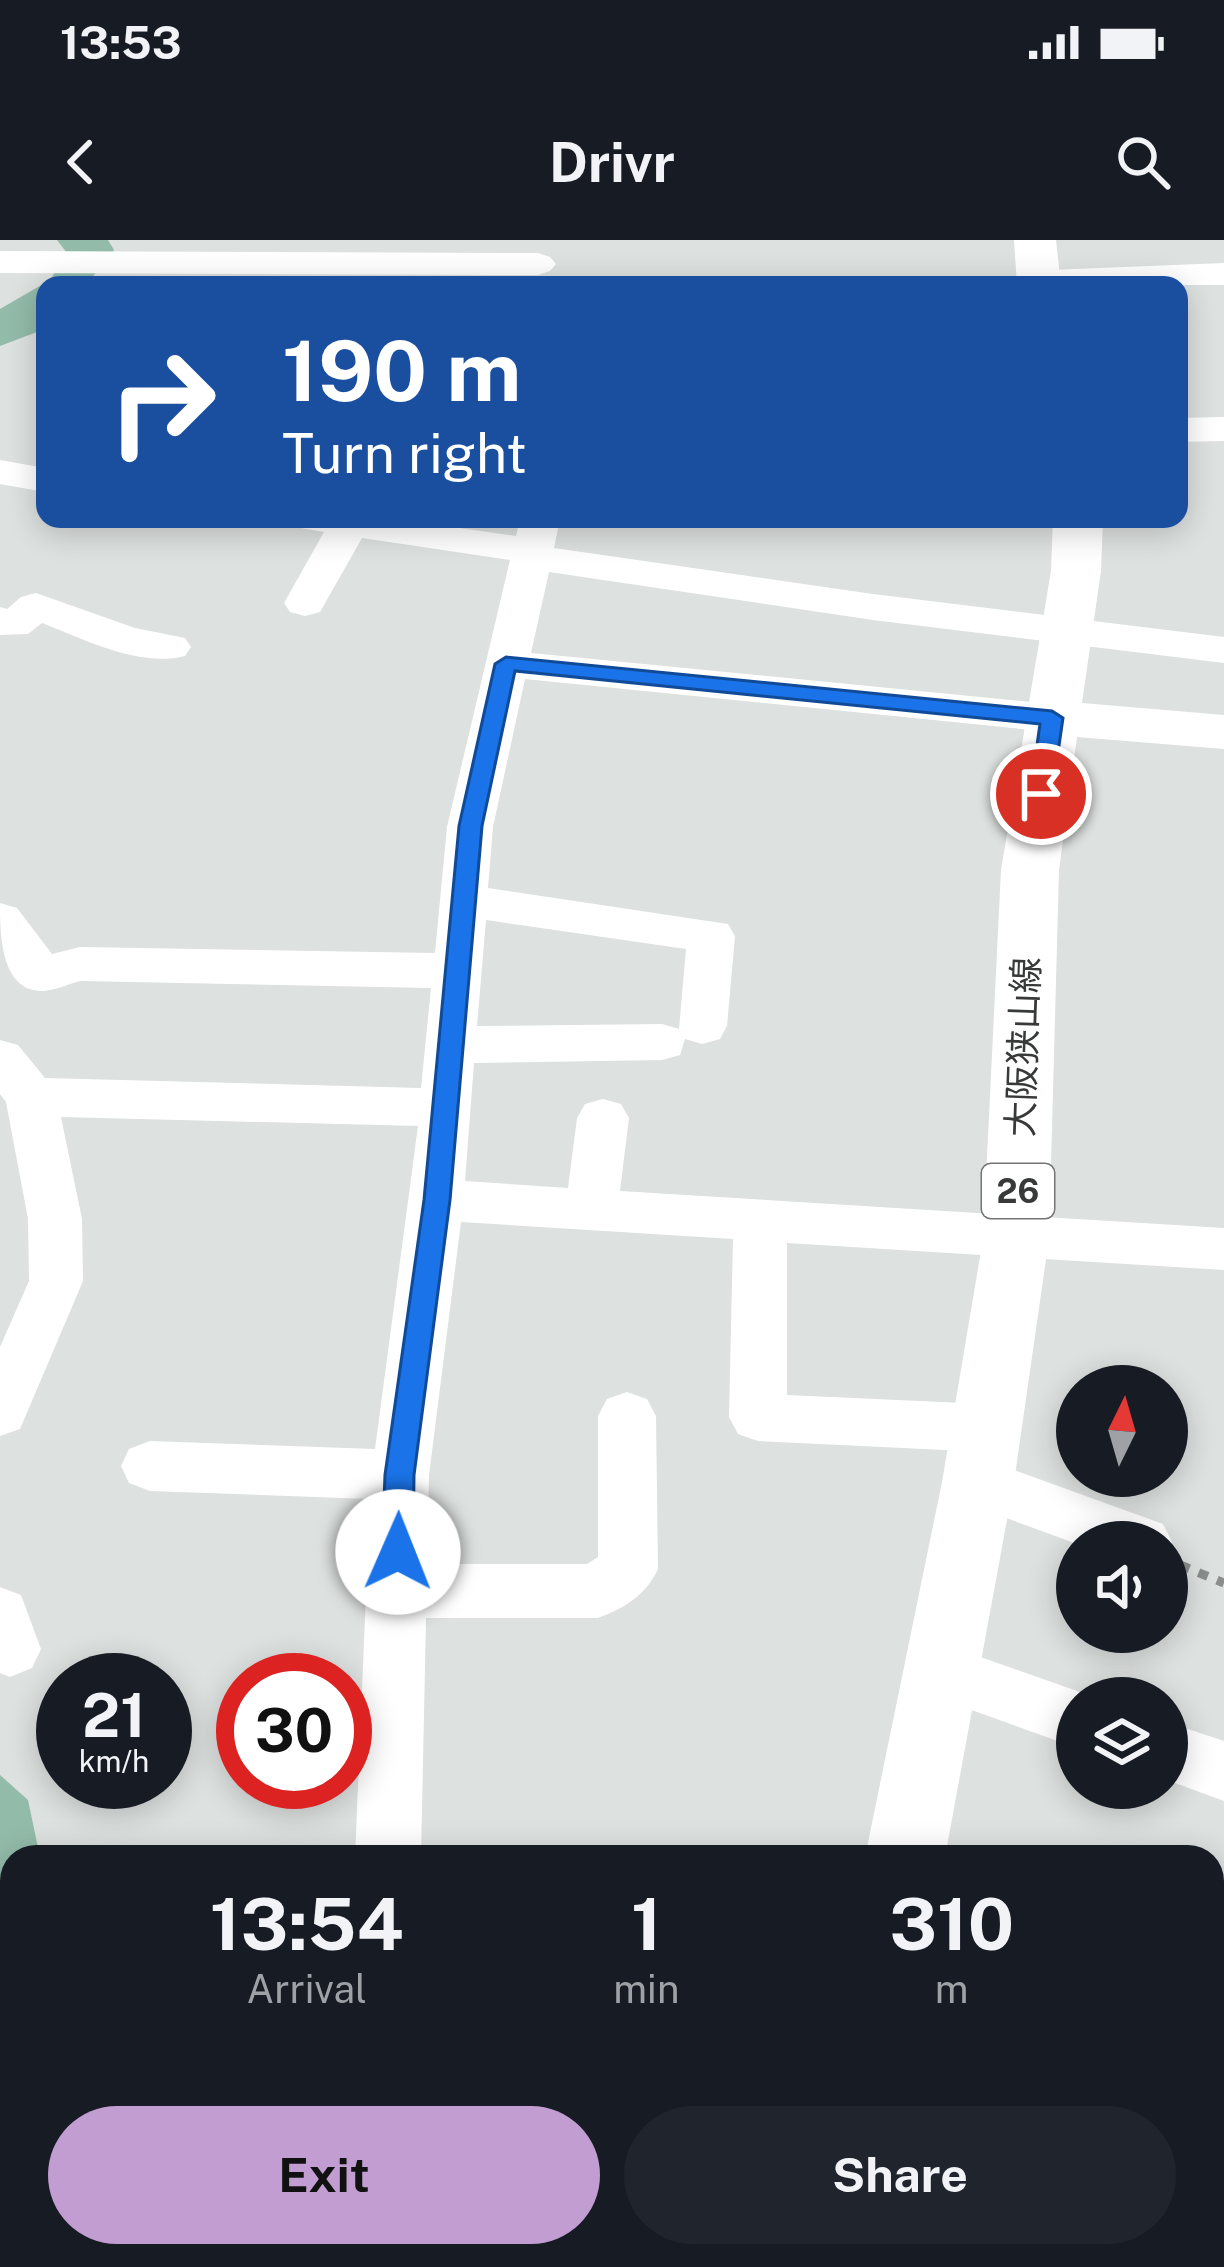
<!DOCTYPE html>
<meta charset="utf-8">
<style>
body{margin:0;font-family:"Public Sans","Noto Sans JP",sans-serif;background:#20242c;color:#f1f3f6;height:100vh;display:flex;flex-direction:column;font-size:45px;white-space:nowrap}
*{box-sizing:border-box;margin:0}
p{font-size:39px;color:#9ea1a6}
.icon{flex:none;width:66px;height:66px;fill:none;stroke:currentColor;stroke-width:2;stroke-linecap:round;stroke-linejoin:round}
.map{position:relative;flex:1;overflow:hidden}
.side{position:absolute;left:0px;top:1605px;width:1224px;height:423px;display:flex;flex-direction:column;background:#171b24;border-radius:36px 36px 0 0;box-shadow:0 6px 30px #0003}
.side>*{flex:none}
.banner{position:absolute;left:36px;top:36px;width:1152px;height:252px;border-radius:24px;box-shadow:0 6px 30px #0003;background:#1a4fa0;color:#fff;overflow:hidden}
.needle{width:78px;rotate:5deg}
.fabs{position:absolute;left:1056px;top:1125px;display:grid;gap:24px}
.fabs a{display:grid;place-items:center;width:132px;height:132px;border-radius:50%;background:#171b24;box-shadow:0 6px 30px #0003;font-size:60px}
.speed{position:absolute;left:36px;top:1413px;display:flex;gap:24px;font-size:60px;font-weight:700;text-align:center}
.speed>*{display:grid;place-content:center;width:156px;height:156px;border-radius:50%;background:#171b24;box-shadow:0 6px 30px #0003;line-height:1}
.speed small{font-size:30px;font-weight:400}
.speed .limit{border:18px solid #d22;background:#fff;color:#111}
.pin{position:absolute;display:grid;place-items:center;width:102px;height:102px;color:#fff;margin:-51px;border:6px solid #fff;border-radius:50%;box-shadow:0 3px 12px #0007}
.me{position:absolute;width:132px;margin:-66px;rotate:1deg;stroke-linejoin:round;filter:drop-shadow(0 0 9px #0008)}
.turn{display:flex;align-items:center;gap:42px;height:252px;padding:0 48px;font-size:54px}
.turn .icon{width:156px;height:156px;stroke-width:2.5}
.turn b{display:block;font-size:84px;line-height:102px}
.eta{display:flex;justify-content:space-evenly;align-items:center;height:204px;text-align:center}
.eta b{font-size:72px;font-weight:700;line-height:84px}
.action{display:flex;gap:24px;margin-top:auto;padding:24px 48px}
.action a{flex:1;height:138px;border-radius:72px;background:#c29dd1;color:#111;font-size:48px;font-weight:700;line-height:138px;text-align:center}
.action a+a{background:#20242c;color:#f1f3f6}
.status{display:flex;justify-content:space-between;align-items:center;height:84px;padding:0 60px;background:#171b24;direction:ltr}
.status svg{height:33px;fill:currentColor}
header{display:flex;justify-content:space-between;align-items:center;height:156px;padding:0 48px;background:#171b24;font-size:54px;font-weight:700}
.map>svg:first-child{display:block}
</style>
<div class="status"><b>13:53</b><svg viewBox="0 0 49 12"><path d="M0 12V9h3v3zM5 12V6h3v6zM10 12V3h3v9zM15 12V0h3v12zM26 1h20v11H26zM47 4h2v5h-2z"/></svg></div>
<header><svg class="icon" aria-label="back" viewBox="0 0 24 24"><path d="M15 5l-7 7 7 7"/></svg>Drivr<svg class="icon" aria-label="search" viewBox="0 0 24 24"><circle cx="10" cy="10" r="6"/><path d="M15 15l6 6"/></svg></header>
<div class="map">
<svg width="1224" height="2027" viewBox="0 0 1224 2027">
<rect width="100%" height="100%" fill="#dde1df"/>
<g fill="#93bbaa">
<path d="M57,0H108L114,10L86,45H45V89L0,106V69L50,40L67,13Z"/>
<path d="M0,1535L28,1560L40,1617H12V2016H80L79,2027H0Z"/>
</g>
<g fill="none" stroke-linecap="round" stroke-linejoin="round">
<path stroke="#8a8d8b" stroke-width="9" stroke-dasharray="10 10" stroke-linecap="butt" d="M1180,1325L1224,1343"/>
<g fill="#fff" fill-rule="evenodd">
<path d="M0,11L538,13L550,17L556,24L550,31L538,35L0,33Z"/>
<path d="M1224,23V45H1024L1020,39L1025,31Z"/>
<path d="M1224,177V201L1179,202V178Z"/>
<path d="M0,220L45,228V252L0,244Z"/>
<path d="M295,279H398L516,296L520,279H560L554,308L873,354L1224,397V423L873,380L549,332L531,413L1052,464L1068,468L1074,478L1068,488L1052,492L525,439L493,587L488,648L728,684L735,696L727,786L720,799L702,804L685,799L680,815L662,820L474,823L465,941L568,948L577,878L585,864L603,859L621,864L629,878L620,951L1224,988V1030L787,1003V1155L986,1164L1006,1171L1015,1188L1006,1205L986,1212L758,1201L738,1194L729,1177L733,999L461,982L429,1235L427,1324H587L598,1317V1176L607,1159L627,1152L647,1159L656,1176L658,1329C646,1355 625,1368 598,1378H426L421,1617H355L370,1259L150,1251L129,1243L121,1226L129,1209L150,1201L375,1209L418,886L61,877L82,979L83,1041L20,1189L0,1196V1107L29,1041L28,979L6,862L0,854V800L18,805L45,838L421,848L431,748L80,741C69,744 53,751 42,751C0,751 0,692 0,663L17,668L52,714L80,707L435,713L447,587L510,320L362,298L320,372L305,376L290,372L284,363L324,292L301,288ZM486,680L686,709L679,789L662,784L477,786Z"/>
<path d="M36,353L135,388L185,398L191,407L185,416C139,428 84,399 42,383L28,394L0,395V367L7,369L21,357Z"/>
<path d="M978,1217L1163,1284L1172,1302L1167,1312V1302L1077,1304L957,1260L949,1242L957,1224Z"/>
<path d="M0,1347L21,1355L41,1409L32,1428L10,1437L0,1433Z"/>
<path d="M941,1403L1097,1458H1077V1508L919,1451L910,1431L919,1411Z"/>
<path d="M1167,1482L1224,1501V1561L1167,1540Z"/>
<path d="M337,2016H409V2027H335Z"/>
<path d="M885,2016H1003L1008,2027H889Z"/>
</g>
<g fill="#fff" fill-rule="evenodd">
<path d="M1014,0H1056L1061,45H1017Z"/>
<path d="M1053,279H1103L1101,331L1082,463L1224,475V509L1077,497L1059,630L1049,999L1014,1242L945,1617H865L942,1242L983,999L1001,630L1051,331Z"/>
<path d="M809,2016H899L898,2027H808Z"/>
</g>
</g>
<path fill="#1a73e8" stroke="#114b97" stroke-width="3" d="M506,417L1052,471L1063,478L1052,554L1041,562L1030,554L1040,484L515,431L482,586L450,960L414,1235L413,1312L408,1322L398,1326L387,1322L382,1312L385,1235L424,960L459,586L495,424Z"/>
<g text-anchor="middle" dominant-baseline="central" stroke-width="12" stroke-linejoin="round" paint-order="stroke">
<rect fill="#fff" stroke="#747574" stroke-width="3" x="982" y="924" width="72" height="54" rx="9"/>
<g font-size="33" font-weight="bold" fill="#383a39">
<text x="1018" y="951">26</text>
</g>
<g font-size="36" fill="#383a39" stroke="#fff">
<text transform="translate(1023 807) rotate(-88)">大阪狭山線</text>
</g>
</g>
</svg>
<div class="fabs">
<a><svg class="needle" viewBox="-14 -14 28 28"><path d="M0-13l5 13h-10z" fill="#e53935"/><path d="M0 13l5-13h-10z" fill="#9ea1a6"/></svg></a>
<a><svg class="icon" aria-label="sound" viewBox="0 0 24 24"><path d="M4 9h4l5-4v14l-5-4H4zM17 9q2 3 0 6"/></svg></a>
<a><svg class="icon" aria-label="layers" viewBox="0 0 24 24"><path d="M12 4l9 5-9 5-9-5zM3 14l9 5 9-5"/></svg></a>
</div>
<div class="speed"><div>21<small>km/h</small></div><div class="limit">30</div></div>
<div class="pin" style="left:1041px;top:554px;background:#d93025"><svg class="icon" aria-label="arrive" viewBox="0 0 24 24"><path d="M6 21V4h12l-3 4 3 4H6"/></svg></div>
<svg class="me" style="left:398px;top:1312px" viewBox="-20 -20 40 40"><circle r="19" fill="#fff"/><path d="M0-13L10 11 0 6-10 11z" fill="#1a73e8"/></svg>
<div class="banner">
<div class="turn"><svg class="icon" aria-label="right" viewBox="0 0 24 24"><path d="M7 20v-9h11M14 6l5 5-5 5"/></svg><div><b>190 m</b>Turn right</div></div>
</div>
<section class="side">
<div class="eta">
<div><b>13:54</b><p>Arrival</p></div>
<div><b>1</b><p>min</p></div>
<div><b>310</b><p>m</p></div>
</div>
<div class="action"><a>Exit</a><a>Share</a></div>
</section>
</div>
